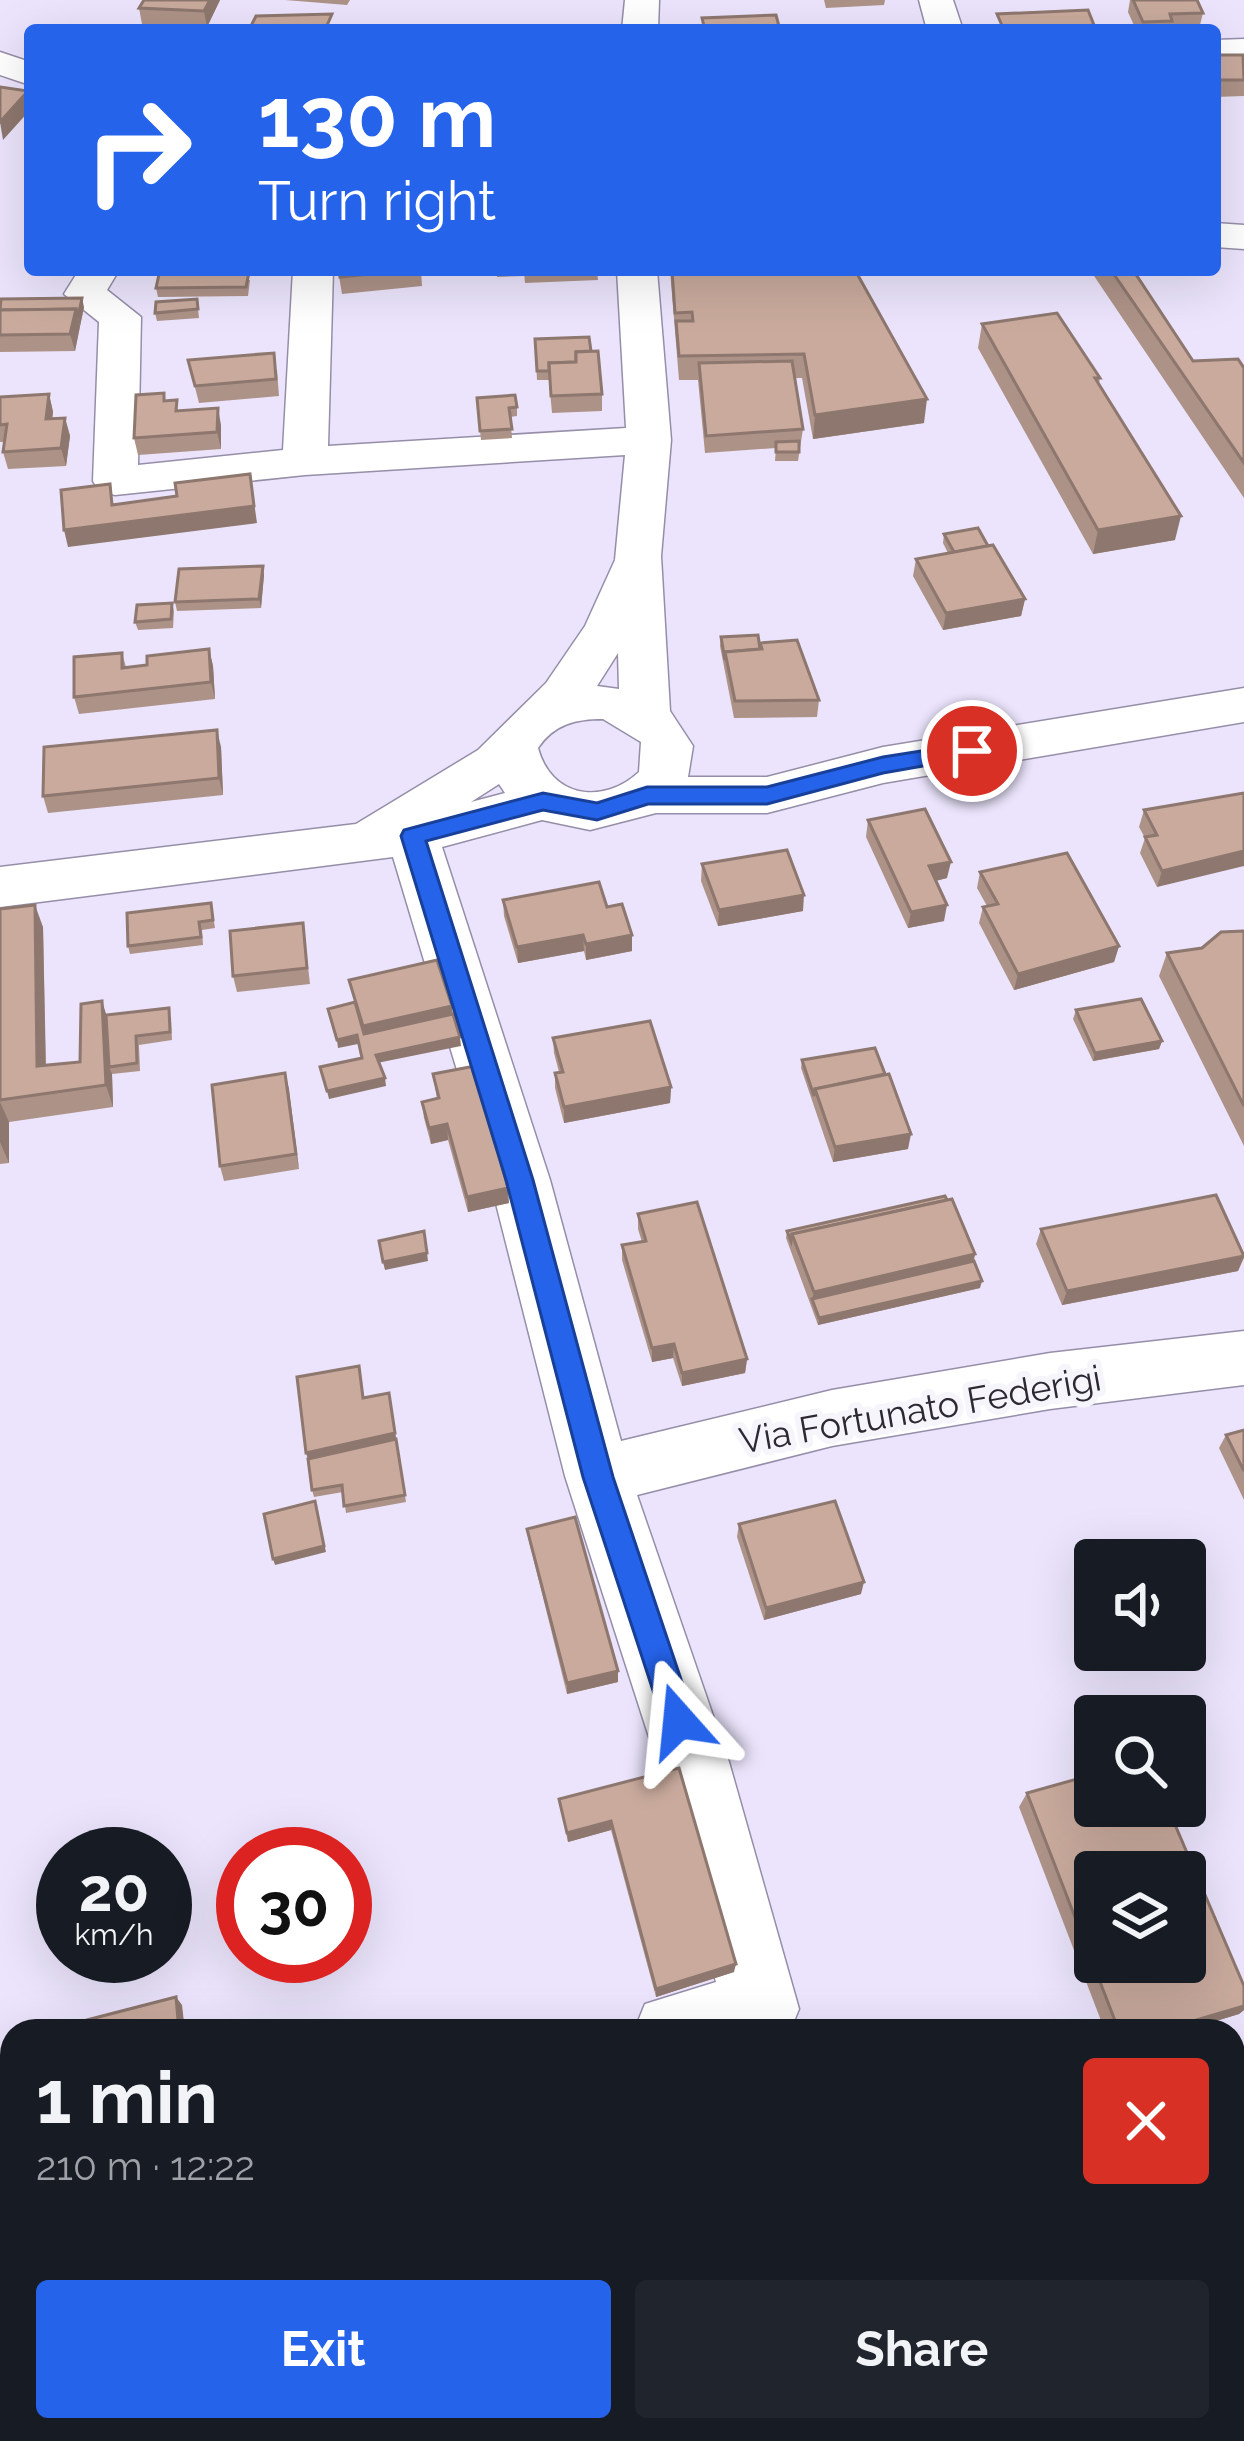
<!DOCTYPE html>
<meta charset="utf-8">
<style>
body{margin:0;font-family:Raleway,sans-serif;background:#20242c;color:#f1f3f6;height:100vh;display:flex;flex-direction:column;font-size:45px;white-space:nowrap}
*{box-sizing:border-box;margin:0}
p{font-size:39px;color:#9ea1a6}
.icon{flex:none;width:66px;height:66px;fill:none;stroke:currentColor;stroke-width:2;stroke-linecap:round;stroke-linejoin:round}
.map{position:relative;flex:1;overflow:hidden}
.sheet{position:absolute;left:0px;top:2019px;width:1245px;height:423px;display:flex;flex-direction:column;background:#171b24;border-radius:36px 36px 0 0;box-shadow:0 12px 48px #0002}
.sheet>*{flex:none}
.guide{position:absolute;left:24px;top:24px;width:1197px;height:252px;border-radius:12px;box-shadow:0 12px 48px #0002;background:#2563eb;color:#fff;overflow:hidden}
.buttons{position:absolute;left:1074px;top:1539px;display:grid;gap:24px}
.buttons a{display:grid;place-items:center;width:132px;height:132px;border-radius:12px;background:#171b24;box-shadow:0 12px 48px #0002;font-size:60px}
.speed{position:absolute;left:36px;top:1827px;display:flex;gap:24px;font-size:60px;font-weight:700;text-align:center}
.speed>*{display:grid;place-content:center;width:156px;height:156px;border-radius:50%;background:#171b24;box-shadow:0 12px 48px #0002;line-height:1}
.speed small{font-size:30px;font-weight:400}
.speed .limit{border:18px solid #d22;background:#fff;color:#111}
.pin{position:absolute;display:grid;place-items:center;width:102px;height:102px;color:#fff;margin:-51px;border:6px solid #fff;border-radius:50%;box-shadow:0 3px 12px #0007}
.me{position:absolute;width:132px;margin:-66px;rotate:342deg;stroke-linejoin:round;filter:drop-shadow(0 0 9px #0008)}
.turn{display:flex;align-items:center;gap:42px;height:252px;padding:0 36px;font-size:54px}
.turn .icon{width:156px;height:156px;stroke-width:2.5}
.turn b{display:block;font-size:84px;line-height:102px}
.round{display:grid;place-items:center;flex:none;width:126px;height:126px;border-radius:12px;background:#20242c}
.headline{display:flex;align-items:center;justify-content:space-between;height:204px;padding:0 36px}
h1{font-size:72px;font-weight:700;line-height:90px}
.primary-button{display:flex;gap:24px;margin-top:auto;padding:24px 36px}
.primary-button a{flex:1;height:138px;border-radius:12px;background:#2563eb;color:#fff;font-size:48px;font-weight:700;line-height:138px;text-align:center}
.primary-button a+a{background:#20242c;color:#f1f3f6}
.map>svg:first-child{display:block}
</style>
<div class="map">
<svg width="1244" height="2441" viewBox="0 0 1244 2441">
<rect width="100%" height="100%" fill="#ebe4fc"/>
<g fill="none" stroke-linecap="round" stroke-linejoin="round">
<g stroke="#968ea9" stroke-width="3">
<g id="street">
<path d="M625,0H659L658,30H622Z"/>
<path d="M919,0H953L963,30H927Z"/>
<path d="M1244,39V61L1215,62V40Z"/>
<path d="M0,52L30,62V85L0,75Z"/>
<path d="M1215,223L1244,225V249L1215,247Z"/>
<path d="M79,270H119L107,290L141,317L138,465L283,450L293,270H333L328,446L626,428L617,270H657L671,440L661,556L670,711L693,746L688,777H767L883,747L1244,688V722L883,783L767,813H656L590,830L542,820L442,847L550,1180L621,1441L832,1390L1050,1353L1244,1331V1385L1050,1409L832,1446L637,1495L729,1762L799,2009L790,2031H634L645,2004L716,1982L657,1762L565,1476L490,1180L393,857L0,907V867L356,824L478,750L546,683L585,626L615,560L625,455L305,475L115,495L99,491L93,481L99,322L64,294ZM618,653L619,689L597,686ZM603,719L641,742L639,772C602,806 551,797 538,748C554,724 576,719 603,719ZM499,784L505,793L471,802Z"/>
<path d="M12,2154V2234L0,2237V2157Z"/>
</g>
</g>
<use href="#street" fill="#fff" fill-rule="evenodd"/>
</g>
<g fill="#ad9287">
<path d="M144,0H220L207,27L142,24L139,8Z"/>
<path d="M285,0H350L347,5Z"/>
<path d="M824,0H885L884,5L826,8Z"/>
<path d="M1130,0H1197L1203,13L1199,29L1136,30L1128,12Z"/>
<path d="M1215,55L1244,57V96L1215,97Z"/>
<path d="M338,270H421L422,286L342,294Z"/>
<path d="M497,270H597L598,280L525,283L524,272V276L497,277Z"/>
<path d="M670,270H855L924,423L813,439L802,378H795L803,429L798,461H775L776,448L705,453L698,380H679Z"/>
<path d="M1090,270H1133L1193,361L1244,369V498Z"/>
<path d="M250,280L248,296L158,297L156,288Z"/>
<path d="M197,299L199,318L157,321L155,313Z"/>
<path d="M0,303L84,307L75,351L0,352Z"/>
<path d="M982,324L1100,378L1099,383L1175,540L1093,554L978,348Z"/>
<path d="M535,339L591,351L602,394V411L552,413L549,380H537Z"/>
<path d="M188,360L277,370L279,396L199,403Z"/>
<path d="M49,394L53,412L52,419L65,418L70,436L66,466L8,469L3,452L5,442H0V397Z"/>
<path d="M477,398L517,407V416L510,417L512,438L481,440Z"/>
<path d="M166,401L179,411L221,425V449L138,455L134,438Z"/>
<path d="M944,534L988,546L1025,599L1021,616L943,630L913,576L916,559L948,553L943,543Z"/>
<path d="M264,575L261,608L177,611L175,602Z"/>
<path d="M172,603L174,611L173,628L138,630L135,622Z"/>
<path d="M721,637L760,648V643L819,700L817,717L734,718L720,646Z"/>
<path d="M209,649L213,666L215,699L79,714L74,697L122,653L126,667L147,665Z"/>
<path d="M221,747L223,795L48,813L43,796Z"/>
<path d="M1244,793L1157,887L1140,853L1145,838L1139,827L1144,810Z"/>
<path d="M868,820L947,878L936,881L944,921L908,928L866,837Z"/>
<path d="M702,864L803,911L718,926L701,881Z"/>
<path d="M980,872L1119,946L1114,962L1014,990L979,923L983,907L987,906L977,888Z"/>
<path d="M503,900L607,907L632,951L586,960L584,951L518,963L504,916Z"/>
<path d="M211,903L215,928L202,930L203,945L130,954L128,946Z"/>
<path d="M0,909L43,927L46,1065L80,1062L106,1015L171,1017L172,1040L139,1045L140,1071L112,1074L113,1107L9,1122V1163L0,1164Z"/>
<path d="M303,923L310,984L237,992L233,976Z"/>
<path d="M1244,931V1146L1159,976L1167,953L1202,948Z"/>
<path d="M1076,1010L1162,1041L1159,1049L1093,1061L1073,1019Z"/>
<path d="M553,1038L671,1087L670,1103L564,1123L555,1088V1073L559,1072L554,1053Z"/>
<path d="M802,1060L885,1074L908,1149L833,1162L801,1068Z"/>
<path d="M285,1073L299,1169L224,1181L220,1166Z"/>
<path d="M433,1074L509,1203L468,1212L448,1140L431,1144L424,1118L422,1102L437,1099Z"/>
<path d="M638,1214L747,1359L745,1373L682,1386L673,1358L652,1362L622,1260V1245L642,1242L638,1229Z"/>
<path d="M1041,1229L1244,1254V1258L1238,1271L1062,1305L1036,1244Z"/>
<path d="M787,1231L975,1254L974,1261L980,1288L818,1325L786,1238Z"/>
<path d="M359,1366L364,1397L389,1393L406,1502L346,1513L343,1492L314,1497L312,1490Z"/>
<path d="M1244,1430V1500L1219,1448L1226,1435Z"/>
<path d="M739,1524L861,1594L764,1620L737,1537Z"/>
<path d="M527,1529L618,1671V1682L567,1694L529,1541Z"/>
<path d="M679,1768L734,1972L656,1997L611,1830L568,1842L559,1799Z"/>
<path d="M1027,1793L1244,1986V2010L1239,2014L1183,2031H1105L1019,1807Z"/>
</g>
<g fill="#8d776e">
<path d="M210,0H220L207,27L204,11Z"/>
<path d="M1094,25L1093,30H1054Z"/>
<path d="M28,91L30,110L3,140L0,122Z"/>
<path d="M82,298L84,307L80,326L78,317Z"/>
<path d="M76,309L80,326L75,351L70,334Z"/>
<path d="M49,394L53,412L50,437L46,419Z"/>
<path d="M927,399L924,423L813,439L815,415Z"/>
<path d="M218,408L221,425V449L217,432Z"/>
<path d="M65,418L70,436L66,466L61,448Z"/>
<path d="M250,474L257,523L68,547L64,530Z"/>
<path d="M1181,516L1175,540L1093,554L1098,530Z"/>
<path d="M263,566L264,575L261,608L259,599Z"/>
<path d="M1025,599L1021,616L943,630L946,613Z"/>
<path d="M209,649L213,666L215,699L211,682Z"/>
<path d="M217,730L221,747L223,795L219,778Z"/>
<path d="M1244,851V866L1157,887L1162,871Z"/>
<path d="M951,862L947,878L926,883L929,866Z"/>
<path d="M804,895L803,911L718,926L719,910Z"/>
<path d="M35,905L43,927L46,1088L37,1066Z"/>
<path d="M947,905L944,921L908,928L911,912Z"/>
<path d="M583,935L584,951L518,963L517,947Z"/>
<path d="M632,935V951L586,960V944Z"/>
<path d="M1119,946L1114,962L1014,990L1018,974Z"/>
<path d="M102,1001L109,1023V1067L112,1074L113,1107L106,1085Z"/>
<path d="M452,1006L454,1022L366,1042L363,1026Z"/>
<path d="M357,1035L358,1044L338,1048L337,1040Z"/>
<path d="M460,1037L461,1046L377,1063L376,1055Z"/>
<path d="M1162,1041L1159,1049L1093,1061L1095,1053Z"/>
<path d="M285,1073L289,1089L299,1169L296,1154Z"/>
<path d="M385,1078L386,1086L329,1099L327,1091Z"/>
<path d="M671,1087L670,1103L564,1123V1107Z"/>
<path d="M0,1102L9,1122V1163L0,1142Z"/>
<path d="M447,1124L448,1140L431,1144L429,1128Z"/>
<path d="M911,1134L908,1149L833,1162L835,1147Z"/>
<path d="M508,1188L509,1203L468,1212L467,1197Z"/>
<path d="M427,1253L428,1261L385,1270L383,1262Z"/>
<path d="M975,1254L971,1269L812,1299L814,1292Z"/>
<path d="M1244,1256L1238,1271L1062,1305L1067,1291Z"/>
<path d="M982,1281L980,1288L818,1325L819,1318Z"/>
<path d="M674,1344L673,1358L652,1362V1348Z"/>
<path d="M747,1359L745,1373L682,1386V1373Z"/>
<path d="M391,1407L406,1502L397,1446L310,1466L306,1453Z"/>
<path d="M315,1501L326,1552L275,1565L273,1559Z"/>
<path d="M864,1582L861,1594L764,1620L766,1608Z"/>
<path d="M618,1671V1682L567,1694V1683Z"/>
<path d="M611,1821V1830L568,1842L567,1833Z"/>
<path d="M736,1964L734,1972L656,1997V1989Z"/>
<path d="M176,1997L182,2005L185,2031H179Z"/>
<path d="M1244,2006V2010L1239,2014L1183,2031H1159Z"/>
</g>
<g fill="#c9aa9d" stroke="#8d776e" stroke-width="3" fill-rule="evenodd">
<path d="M144,0H210L204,11L139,8Z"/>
<path d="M1133,0H1197L1203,13L1170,14L1172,21L1143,22Z"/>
<path d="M1088,10L1094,25L1054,30H1004L997,14Z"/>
<path d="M332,14L325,30H280L251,26L256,16Z"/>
<path d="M776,15L780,30H705L702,18Z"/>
<path d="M1215,55H1243L1244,80H1215Z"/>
<path d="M0,87L28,91L0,122Z"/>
<path d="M160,270H227L249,272L246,287L156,288Z"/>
<path d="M339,270H409L340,277Z"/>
<path d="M562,270H597L598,271L562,273Z"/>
<path d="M672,270H855L927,399L815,415L804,354L679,356L676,321H693L692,312L675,313Z"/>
<path d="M1111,270H1133L1193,361L1238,359L1244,368V463Z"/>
<path d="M82,298L78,317L76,309L0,310L1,299Z"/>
<path d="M197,299L198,309L155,313L156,302Z"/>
<path d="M76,309L70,334L0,335V310Z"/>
<path d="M1057,313L1100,378H1095L1181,516L1098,530L982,324Z"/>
<path d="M589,337L591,351L576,352V362L549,363V371H537L535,339Z"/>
<path d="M598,351L602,394L551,396L549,363L576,362V352Z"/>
<path d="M274,353L276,379L195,386L188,360Z"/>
<path d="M792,361L803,429L706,436L699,363Z"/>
<path d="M164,393V401L177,400L176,411L218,408L217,432L134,438L136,395Z"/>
<path d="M49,394L46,419L65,418L61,448L3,452L7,424L0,425V397Z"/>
<path d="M515,395L517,407L509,408L512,429L480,431L477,398Z"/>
<path d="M799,441V452H776V442Z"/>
<path d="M250,474L254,506L64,530L61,490L110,484L112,505L177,496L175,483Z"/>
<path d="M978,528L988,546L954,552L944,534Z"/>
<path d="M993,545L1025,599L946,613L916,559Z"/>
<path d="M263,566L259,599L175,602L179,569Z"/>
<path d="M172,603L171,619L135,622L137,605Z"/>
<path d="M758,635L760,649L725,652V660L721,637Z"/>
<path d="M797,640L819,700L735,701L725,652L762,649L760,643Z"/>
<path d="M209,649L211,682L74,697V657L122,653V668L147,665V656Z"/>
<path d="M217,730L219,778L43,796L44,747Z"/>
<path d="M1244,793V851L1162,871L1145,837L1157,835L1144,810Z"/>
<path d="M925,809L951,862L929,866L947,905L911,912L868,820Z"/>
<path d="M787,850L804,895L719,910L702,864Z"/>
<path d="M1067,853L1119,946L1018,974L983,907L998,904L980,872Z"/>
<path d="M599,882L607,907L622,904L632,935L586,944L583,935L517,947L503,900Z"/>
<path d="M211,903L213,920L199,922L201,937L128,946L127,913Z"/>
<path d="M35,905L37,1066L80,1062L81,1004L102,1001L106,1085L0,1100V909Z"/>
<path d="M303,923L307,968L233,976L230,931Z"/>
<path d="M1244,931V1106L1167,953L1202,948L1221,932Z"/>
<path d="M437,960L452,1006L363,1026L349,980Z"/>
<path d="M1141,999L1162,1041L1095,1053L1076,1010Z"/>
<path d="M355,1002L364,1034L453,1014L460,1037L376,1055L385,1078L327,1091L320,1067L362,1058L357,1035L337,1040L328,1009Z"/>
<path d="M169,1008L170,1032L136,1036L137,1063L109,1067L106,1015Z"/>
<path d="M650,1021L671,1087L564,1107L555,1073L563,1072L553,1038Z"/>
<path d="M875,1048L885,1074L815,1089L814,1096L802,1060Z"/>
<path d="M475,1066L508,1188L467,1197L447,1124L429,1128L422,1102L439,1098L433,1074Z"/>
<path d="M285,1073L296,1154L220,1166L212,1085Z"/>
<path d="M889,1074L911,1134L835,1147L815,1089Z"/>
<path d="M1216,1195L1244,1256L1067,1291L1041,1229Z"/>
<path d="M945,1196L947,1200L792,1234L791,1241L787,1231Z"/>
<path d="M952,1199L975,1254L814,1292L792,1234Z"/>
<path d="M697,1202L747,1359L682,1373L674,1344L652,1348L622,1245L646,1241L638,1214Z"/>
<path d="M424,1231L427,1253L383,1262L379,1241Z"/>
<path d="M974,1261L982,1281L819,1318L812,1299Z"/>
<path d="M359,1366L363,1398L389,1393L395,1433L306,1453L297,1377Z"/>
<path d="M1244,1430V1471L1226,1435Z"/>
<path d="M396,1439L405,1495L344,1506L342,1485L312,1490L308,1459Z"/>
<path d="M315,1501L324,1546L273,1559L264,1514Z"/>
<path d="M835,1501L864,1582L766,1608L739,1524Z"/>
<path d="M575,1517L618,1671L567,1683L527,1529Z"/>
<path d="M679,1768L736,1964L656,1989L611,1821L567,1833L559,1799Z"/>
<path d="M1095,1774V1806H1167L1244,1986V2006L1159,2031H1119L1027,1793ZM1095,1872H1185V1962H1095Z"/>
<path d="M176,1997L179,2031L217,2021L219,2031H88L87,2020Z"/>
<path d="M1244,2244V2373L1233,2376V2247Z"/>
</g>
<path fill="#2563eb" stroke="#184099" stroke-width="3" d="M972,743L980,745V756L883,773L767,804H648L597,820L543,810L426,841L533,1180L613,1477L695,1721L691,1732L679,1737L668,1732L663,1721L583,1477L506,1180L401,836L404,830L543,793L597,803L647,787H767L883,757Z"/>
<g text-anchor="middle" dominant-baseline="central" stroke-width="12" stroke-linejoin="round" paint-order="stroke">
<g font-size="36" fill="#2d2934" stroke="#f6f5fb">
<text transform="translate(920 1409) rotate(-10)">Via Fortunato Federigi</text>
</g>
</g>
</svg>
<div class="buttons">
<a><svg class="icon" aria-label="sound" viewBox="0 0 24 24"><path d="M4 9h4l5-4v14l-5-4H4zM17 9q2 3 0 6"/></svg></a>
<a><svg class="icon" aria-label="search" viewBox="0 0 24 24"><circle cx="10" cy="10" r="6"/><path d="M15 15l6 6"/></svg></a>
<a><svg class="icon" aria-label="layers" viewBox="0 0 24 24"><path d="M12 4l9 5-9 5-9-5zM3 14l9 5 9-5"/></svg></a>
</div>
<div class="speed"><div>20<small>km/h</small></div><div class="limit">30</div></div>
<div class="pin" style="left:972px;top:751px;background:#d93025"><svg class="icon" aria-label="arrive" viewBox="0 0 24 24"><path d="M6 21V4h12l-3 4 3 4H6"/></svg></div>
<svg class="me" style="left:679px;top:1721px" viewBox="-20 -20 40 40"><path d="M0-17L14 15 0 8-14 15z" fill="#2563eb" stroke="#fff" stroke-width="4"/></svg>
<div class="guide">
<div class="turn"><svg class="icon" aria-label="right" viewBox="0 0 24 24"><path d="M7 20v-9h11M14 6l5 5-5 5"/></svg><div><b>130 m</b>Turn right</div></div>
</div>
<section class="sheet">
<div class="headline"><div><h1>1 min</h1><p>210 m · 12:22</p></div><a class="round" style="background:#d93025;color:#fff"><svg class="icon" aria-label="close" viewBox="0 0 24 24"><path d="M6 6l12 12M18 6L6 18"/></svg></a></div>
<div class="primary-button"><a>Exit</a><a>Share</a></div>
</section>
</div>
